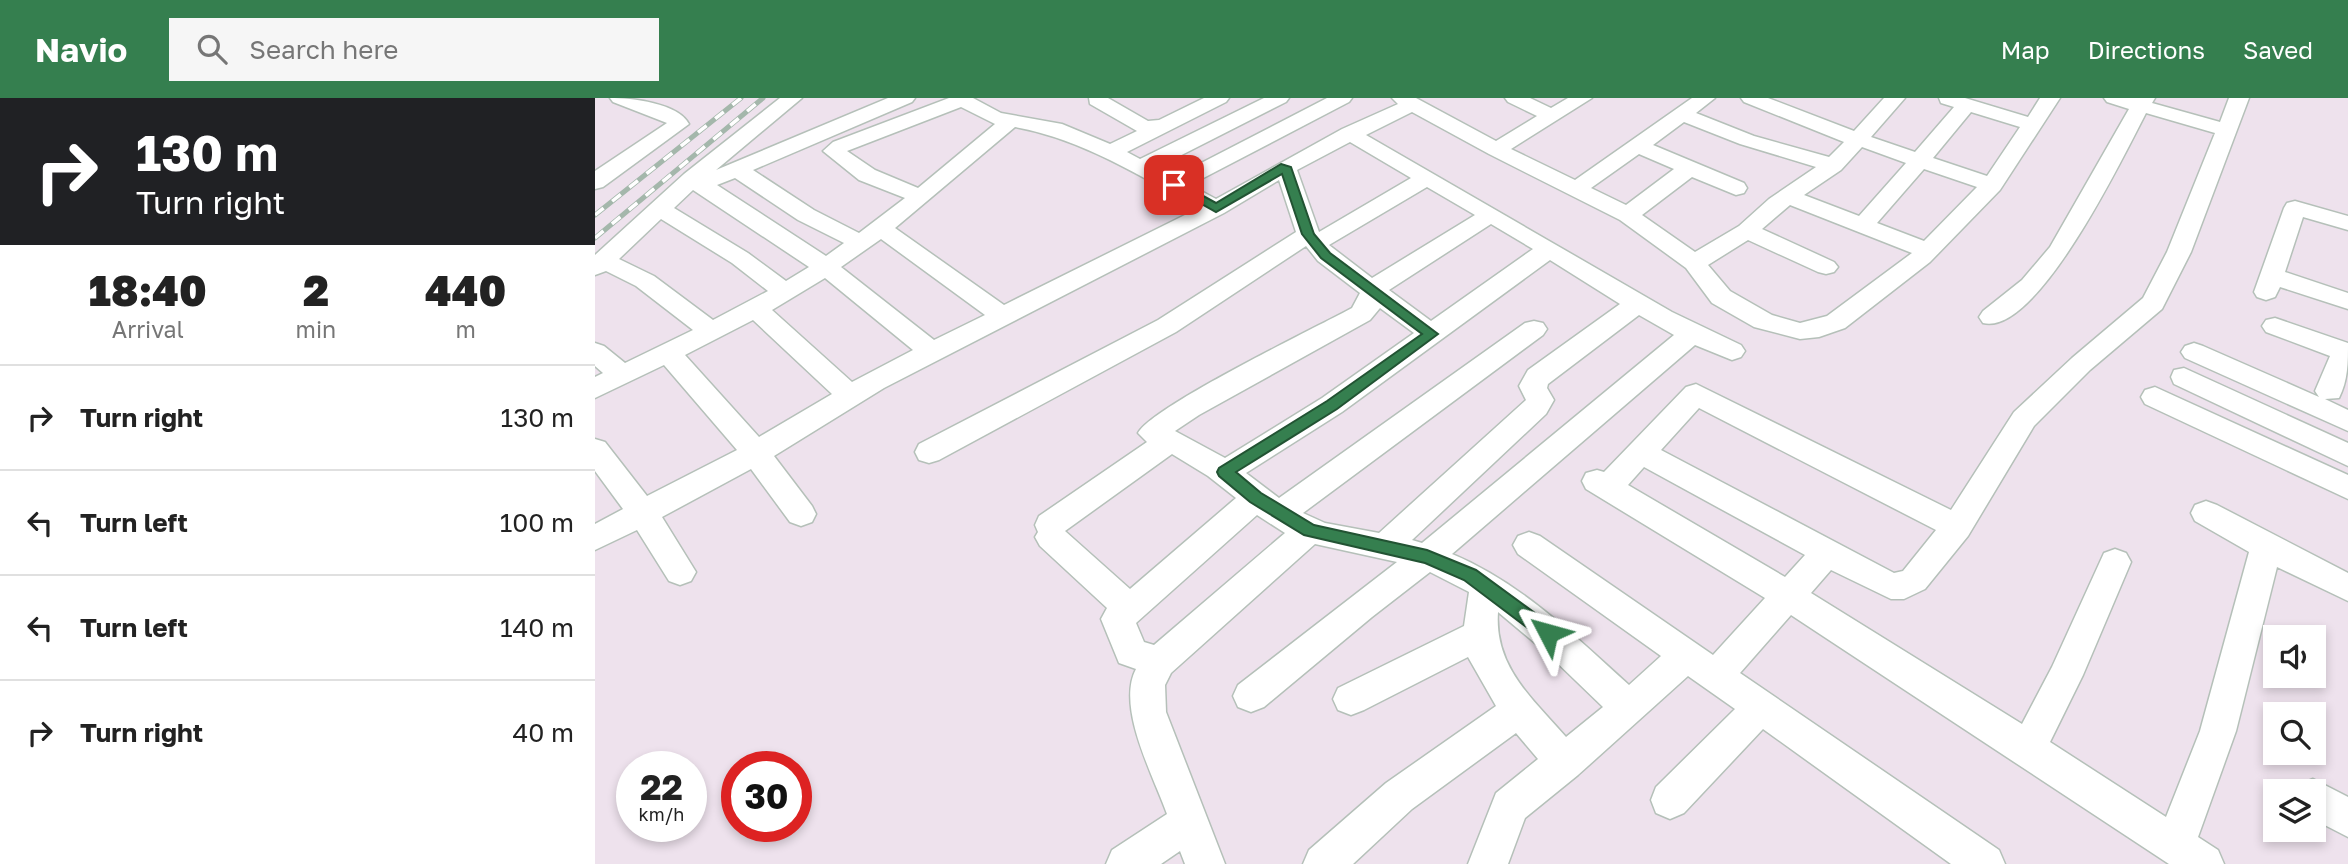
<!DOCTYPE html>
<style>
body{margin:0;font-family:"Golos Text",sans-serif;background:#f6f6f6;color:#222;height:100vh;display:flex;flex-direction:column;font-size:26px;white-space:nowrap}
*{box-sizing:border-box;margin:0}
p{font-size:23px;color:#767676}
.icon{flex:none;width:38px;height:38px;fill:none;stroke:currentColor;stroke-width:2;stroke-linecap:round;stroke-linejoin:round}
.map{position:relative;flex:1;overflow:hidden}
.sheet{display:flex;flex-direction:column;background:#fff;width:595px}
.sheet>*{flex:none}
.guide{background:#202124;color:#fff;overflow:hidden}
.tools{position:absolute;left:1668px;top:527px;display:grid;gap:14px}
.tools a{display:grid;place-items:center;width:63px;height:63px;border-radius:0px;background:#fff;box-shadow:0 4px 10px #0003;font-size:35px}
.speed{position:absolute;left:21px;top:653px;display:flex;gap:14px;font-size:35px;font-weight:700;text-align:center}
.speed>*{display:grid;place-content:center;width:91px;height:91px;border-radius:50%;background:#fff;box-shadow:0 4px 10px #0003;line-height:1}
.speed small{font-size:18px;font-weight:400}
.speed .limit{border:10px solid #d22;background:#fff;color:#111}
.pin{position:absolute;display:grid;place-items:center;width:60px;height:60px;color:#fff;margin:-30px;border-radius:14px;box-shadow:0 4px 10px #0006}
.me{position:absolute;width:77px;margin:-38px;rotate:309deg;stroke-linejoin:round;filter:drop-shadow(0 0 5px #0008)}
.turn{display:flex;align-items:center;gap:24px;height:147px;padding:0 21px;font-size:32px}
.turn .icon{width:91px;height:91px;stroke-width:2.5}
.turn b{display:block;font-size:49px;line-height:60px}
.eta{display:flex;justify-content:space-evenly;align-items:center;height:119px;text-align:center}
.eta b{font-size:42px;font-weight:800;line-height:49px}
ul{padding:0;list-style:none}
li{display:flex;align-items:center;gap:21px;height:105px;padding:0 21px;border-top:2px solid #e0e0e0}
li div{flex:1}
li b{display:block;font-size:26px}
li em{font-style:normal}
header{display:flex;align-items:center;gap:42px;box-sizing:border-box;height:98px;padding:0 35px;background:#357f4f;color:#fff}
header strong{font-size:33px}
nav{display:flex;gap:38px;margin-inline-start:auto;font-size:24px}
.search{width:490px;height:63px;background:#f6f6f6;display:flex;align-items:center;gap:18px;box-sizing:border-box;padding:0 24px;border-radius:0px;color:#767676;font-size:26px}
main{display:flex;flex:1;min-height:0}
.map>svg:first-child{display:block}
</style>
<header>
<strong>Navio</strong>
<div class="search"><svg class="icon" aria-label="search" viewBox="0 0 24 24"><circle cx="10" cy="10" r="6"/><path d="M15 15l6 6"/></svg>Search here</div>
<nav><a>Map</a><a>Directions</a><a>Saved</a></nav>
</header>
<main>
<section class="sheet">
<div class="guide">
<div class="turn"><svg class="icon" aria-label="right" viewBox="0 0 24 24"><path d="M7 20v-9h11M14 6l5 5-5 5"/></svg><div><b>130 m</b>Turn right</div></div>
</div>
<div class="eta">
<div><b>18:40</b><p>Arrival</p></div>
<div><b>2</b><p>min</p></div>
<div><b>440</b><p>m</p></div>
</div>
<ul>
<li><svg class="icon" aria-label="right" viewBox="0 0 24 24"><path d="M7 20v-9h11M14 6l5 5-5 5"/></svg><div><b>Turn right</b></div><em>130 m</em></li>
<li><svg class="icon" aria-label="left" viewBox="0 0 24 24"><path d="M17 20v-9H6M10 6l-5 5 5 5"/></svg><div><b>Turn left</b></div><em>100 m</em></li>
<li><svg class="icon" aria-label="left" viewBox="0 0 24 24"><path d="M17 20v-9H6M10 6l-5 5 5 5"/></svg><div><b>Turn left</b></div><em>140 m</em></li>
<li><svg class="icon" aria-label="right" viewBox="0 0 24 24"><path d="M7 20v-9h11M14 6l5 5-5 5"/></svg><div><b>Turn right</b></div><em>40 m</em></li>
</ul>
</section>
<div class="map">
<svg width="1753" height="766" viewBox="0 0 1753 766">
<rect width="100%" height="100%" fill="#eee2ed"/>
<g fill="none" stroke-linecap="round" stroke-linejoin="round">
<g stroke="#b5c0b9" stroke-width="3">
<g id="minor">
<path d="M15,0C37,0 83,5 94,26L8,89L0,91V73L72,25L18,4Z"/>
<path d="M185,0H207L121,72L293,0H320L317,4L158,72L219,112L264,135L310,100L264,82L228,53L238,44L354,0H378L406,15L467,26L515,46L542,33L495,6L494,0H513L553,23L564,22L609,0H634L631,4L532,54L545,61L669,0H694L691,4L561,70L579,79L732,0H757L754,4L595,87L621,101L747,31L803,6L797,0H821L901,43L942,18L913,4L910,0H935L956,10L973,0H997L916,51L980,82L1097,0H1120L1101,15L1159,38L1234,59L1249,44L1149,4L1146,0H1173L1259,33L1289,0H1310L1276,39L1320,54L1359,9L1346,5L1344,0H1370L1433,19L1445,0H1465L1405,92L1335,164L1250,230L1224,239L1205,241L1159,229L1117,205L1091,170L1025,122L894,56L817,14L771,37L1077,214L1146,247L1150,253L1146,259L1137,262L1100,247L857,456C926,485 979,537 1034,587L1066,558L923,456L918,447L923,438L934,434L945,438L1118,557L1170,500L991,391L987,383L991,375L1002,372L1009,374L1091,289L1101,286L1356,412L1419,314L1477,260L1548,200L1572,154L1620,35L1551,15C1529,57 1442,239 1388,225L1384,219L1388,213L1427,182L1455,149L1534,11L1512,4L1509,0H1560L1557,5L1625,24L1634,0H1654L1596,154L1567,211L1495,272L1439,328L1373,438L1330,491L1309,501H1296L1236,472L1216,495L1427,626L1457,569L1509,455L1520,451L1531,455L1536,464L1488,577L1455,644L1571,719L1605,633L1654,454L1600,423L1596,415L1600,407L1611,403L1622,407L1753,475V503L1682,469L1641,633L1603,739L1623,752L1629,766H1574L1196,517L1145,575L1404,752L1410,766H1356L1168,631L1089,715L1075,721L1061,715L1056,702L1061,689L1140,611L1093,578L983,677L930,720L913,766H873L901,695L943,661L921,635L817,711L758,766H708L714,752L791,685L901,608L873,559L769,612L756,617L743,612L738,601L743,590L869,528L874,494L835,474L777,519L669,609L656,614L643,609L638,598L643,587L802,464L720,446L576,575L570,587L571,614L630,766H590L585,753L566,766H511L517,752L572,716C558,677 521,609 541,571L524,565L506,521L512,510L445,448L440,439L443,434L440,427L444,418L552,344L543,335C558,308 720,230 757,210L765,195L723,163L711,148L581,234L344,362L334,365L324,362L320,354L324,346L563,222L701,134L684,82L629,115L289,290L179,358L217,408L221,416L217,424L206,428L195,424L156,371L67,419L101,474L96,483L85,487L74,483L42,432L0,452V426L28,411L0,373V341L10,344L52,398L142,352L69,267L0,300V279L8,275L0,268V245L9,248L30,265L98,232L41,188L11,173L0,177V157L89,76ZM366,9L400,26L323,90L280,72L252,53ZM1376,14L1425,29L1392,78L1338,60ZM1089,24L1145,46L1221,69L1174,101L1144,128L1100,154L1047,117L1097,79L1141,97L1149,95L1152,90L1149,85L1058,47ZM420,29C487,41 545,78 604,110L409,207L300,130ZM755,44L816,80L724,134L702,72ZM1267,49L1311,65L1264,118L1209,97L1246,72ZM1044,56L1079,71L1031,107L996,90ZM1329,71L1382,89L1329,143L1282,125ZM140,80L203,122L249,145L231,158L122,87ZM832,89L880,117L777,180L734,147ZM98,92L214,169L191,183L153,155L79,110ZM1195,107L1317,155L1232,218L1205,225L1177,217L1135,193L1113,167L1153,142L1223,174L1231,176L1239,174L1243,169L1239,164L1167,131ZM66,121L137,165L173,193L118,222L59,178L24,161ZM896,126L938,151L836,223L794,192ZM286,141L390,217L339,242L246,169ZM955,162L1025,206L933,272L924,288L931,302L784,435L730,425L708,415L948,237L952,231L948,225L939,223L930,225L684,400L651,375L747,314ZM230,180L318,252L257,284L177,212ZM785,210L819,235L727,300L630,360L580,333L604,317L775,222ZM1044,217L1079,237L827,445L817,442L951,316L959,302L952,290L953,286ZM158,222L237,296L164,339L90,257ZM1104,310L1341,432L1308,473L1299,475L1066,352ZM577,356L613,378L641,400L535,491L470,433ZM1049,369L1210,457L1190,479L1033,387ZM662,417L690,435L559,547L549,544L541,525ZM903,514L953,556L1008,609L971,639C938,601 899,569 903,514Z"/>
<path d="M1700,103L1753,118V132L1708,119L1690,174L1753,195V211L1685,189L1680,199L1671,202L1662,199L1659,194L1689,110L1692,105Z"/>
<path d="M1680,220L1753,245C1753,265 1753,282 1744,300L1730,301L1753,312V333L1590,260L1586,254L1590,248L1599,245L1608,248L1724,299L1720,293L1735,258L1671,234L1667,228L1671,222Z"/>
<path d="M1589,270L1753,345V368L1579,286L1576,279L1579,272Z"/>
<path d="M1560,289L1753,377V401L1550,306L1546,299L1550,292Z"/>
<path d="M1718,681L1753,699V739L1718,721V693H1702L1704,687Z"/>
</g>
</g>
<use href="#minor" fill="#fff" fill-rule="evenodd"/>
<g stroke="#a4b7ab" stroke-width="5">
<g id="rail">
<path d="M0,117L146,0"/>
<path d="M0,140L168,0"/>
</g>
</g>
<use href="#rail" stroke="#fff" stroke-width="3.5" stroke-dasharray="11" stroke-linecap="butt"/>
</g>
<path fill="#357f4f" stroke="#225333" stroke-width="2" d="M686,66L696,69L719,136L735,155L843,236L742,311L641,374L666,395L719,427L832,452L881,472L959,529L962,535L959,540L953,543L946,540L869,482L830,465L709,437L655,404L624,378L622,374L624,370L732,303L827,236L726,160L707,136L687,76L621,114L573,87L583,84L621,105Z"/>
</svg>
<div class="tools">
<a><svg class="icon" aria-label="sound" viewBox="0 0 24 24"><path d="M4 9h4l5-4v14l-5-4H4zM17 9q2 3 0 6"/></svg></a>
<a><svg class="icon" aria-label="search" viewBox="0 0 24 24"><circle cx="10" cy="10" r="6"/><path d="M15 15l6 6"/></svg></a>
<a><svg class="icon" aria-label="layers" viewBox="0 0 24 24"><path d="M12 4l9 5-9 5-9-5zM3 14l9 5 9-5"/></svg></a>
</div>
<div class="speed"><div>22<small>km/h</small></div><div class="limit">30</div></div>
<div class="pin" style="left:579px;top:87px;background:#d93025"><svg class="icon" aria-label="arrive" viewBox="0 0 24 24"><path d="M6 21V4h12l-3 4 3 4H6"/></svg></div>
<svg class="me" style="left:953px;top:535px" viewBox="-20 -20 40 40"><path d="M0-17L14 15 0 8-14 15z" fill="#357f4f" stroke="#fff" stroke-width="4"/></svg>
</div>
</main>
